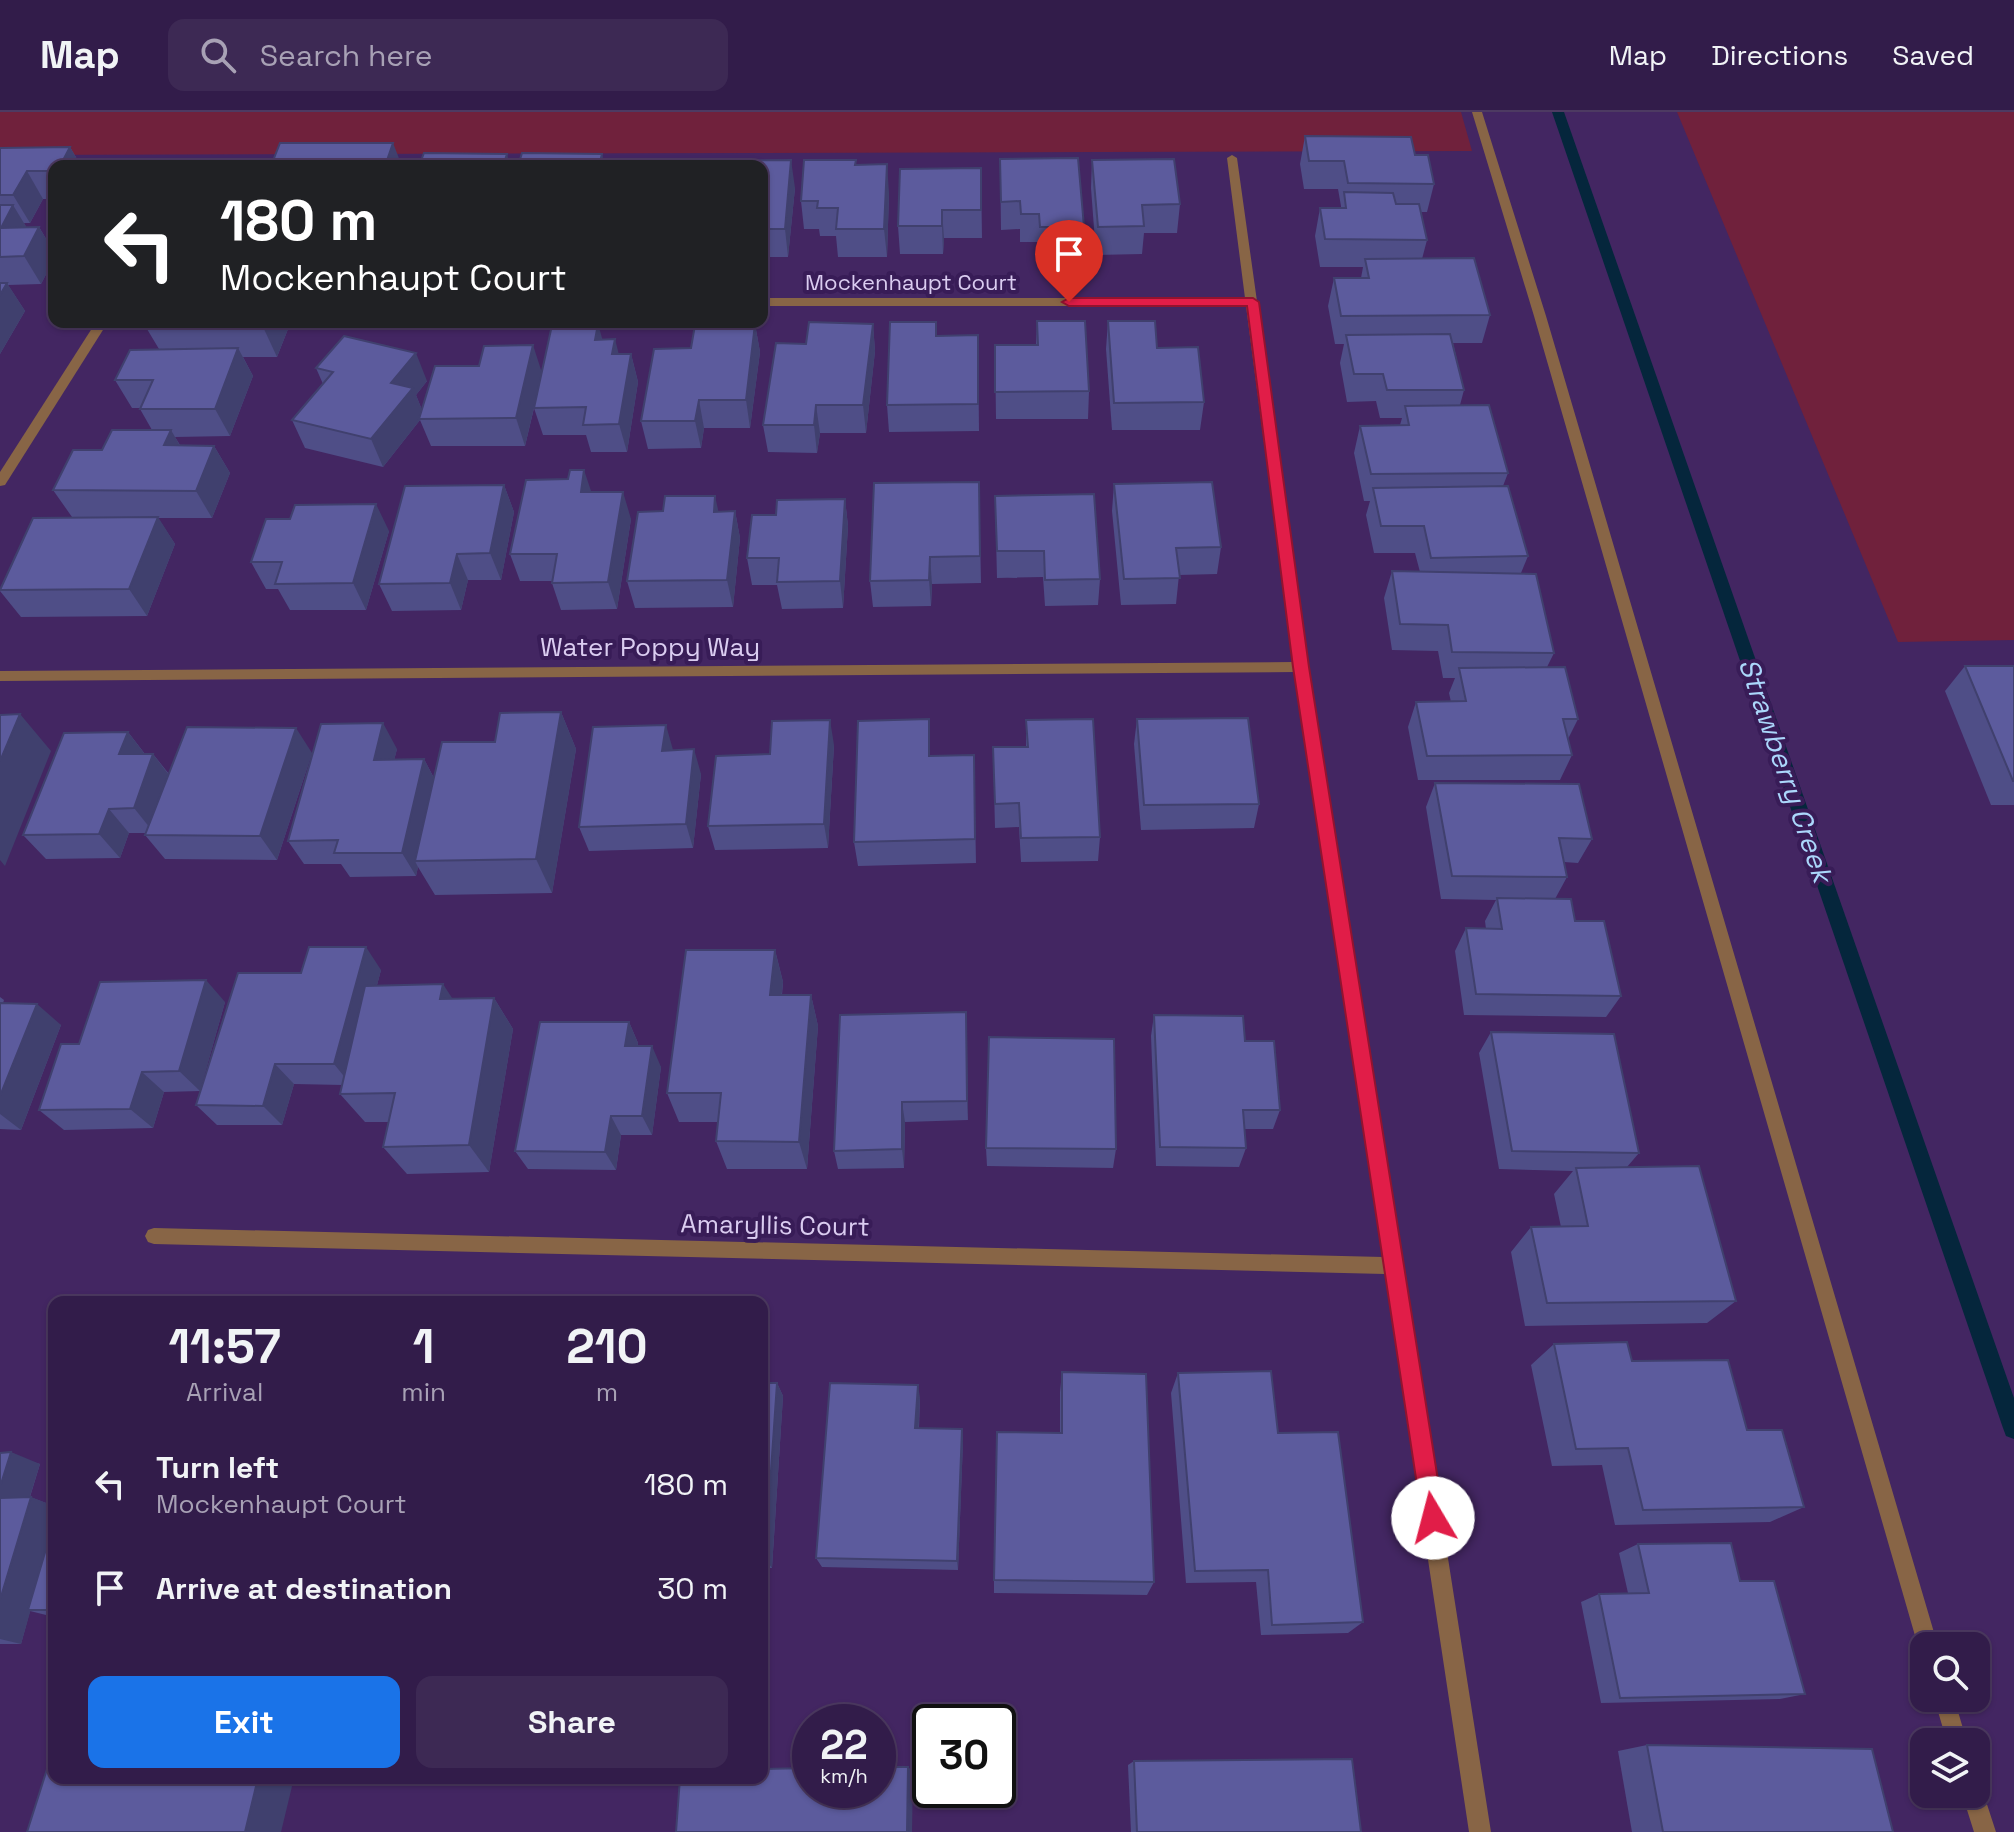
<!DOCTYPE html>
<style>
body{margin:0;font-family:"Space Grotesk",sans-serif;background:#3d2954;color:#f1f3f6;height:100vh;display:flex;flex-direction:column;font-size:30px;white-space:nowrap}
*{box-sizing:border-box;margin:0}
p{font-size:26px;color:#a8a1b5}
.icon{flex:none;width:44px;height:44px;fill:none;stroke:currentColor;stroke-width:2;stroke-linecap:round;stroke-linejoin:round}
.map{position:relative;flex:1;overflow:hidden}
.sheet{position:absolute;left:48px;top:1184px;width:720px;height:488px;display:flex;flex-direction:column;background:#321c4a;border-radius:16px;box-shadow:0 2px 6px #0004,0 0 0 2px #4d3a62}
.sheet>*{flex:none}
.banner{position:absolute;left:48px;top:48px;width:720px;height:168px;border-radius:16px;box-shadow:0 2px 6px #0004,0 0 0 2px #4d3a62;background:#202124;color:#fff;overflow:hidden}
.controls{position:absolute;left:1910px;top:1520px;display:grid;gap:16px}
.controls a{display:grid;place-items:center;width:80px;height:80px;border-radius:16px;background:#321c4a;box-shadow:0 2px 6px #0004,0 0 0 2px #4d3a62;font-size:40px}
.speed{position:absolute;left:792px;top:1592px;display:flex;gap:16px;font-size:40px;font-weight:700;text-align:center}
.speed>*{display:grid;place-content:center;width:104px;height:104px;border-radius:50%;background:#321c4a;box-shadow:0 2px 6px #0004,0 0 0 2px #4d3a62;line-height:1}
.speed small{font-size:20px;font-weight:400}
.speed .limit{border:4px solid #111;border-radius:12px;background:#fff;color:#111}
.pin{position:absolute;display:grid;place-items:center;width:68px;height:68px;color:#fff;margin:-82px -34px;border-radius:50% 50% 50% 0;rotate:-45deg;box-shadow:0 0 8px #0007}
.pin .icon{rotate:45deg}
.me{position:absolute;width:88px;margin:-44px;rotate:352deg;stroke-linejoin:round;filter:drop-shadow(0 0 6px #0008)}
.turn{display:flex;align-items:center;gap:28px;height:168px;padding:0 40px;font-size:36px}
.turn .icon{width:104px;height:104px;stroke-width:2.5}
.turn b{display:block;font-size:56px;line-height:68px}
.eta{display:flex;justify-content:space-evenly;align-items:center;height:136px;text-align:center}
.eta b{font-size:48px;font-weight:700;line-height:56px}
.primary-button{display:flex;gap:16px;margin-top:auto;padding:16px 40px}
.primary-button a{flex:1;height:92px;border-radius:16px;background:#1a73e8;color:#fff;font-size:32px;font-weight:700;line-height:92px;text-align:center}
.primary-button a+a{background:#3d2954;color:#f1f3f6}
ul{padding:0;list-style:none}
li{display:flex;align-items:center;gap:24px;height:104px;padding:0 40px}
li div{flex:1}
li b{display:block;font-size:30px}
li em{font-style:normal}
header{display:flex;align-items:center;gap:48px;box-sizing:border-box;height:112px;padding:0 40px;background:#321c4a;border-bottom:2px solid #4d3a62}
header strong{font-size:38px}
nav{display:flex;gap:44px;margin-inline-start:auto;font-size:28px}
.search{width:560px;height:72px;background:#3d2954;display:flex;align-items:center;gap:20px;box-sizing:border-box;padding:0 28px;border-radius:16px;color:#a8a1b5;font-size:30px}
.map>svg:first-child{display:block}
</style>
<header>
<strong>Map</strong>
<div class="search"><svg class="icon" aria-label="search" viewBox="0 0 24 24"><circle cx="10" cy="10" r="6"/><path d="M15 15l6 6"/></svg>Search here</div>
<nav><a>Map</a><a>Directions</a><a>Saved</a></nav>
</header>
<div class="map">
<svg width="2014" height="1720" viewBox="0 0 2014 1720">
<rect width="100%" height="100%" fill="#432662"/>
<g fill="#70213c">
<path d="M0,0H1461L1472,39L0,43Z"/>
<path d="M1677,0H2014V528L1898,530Z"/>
</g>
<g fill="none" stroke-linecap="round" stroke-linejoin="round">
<path fill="#05263c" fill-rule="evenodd" d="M1552,0H1564L2014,1286V1327L2006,1324L2003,1316Z"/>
<g fill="#886546" fill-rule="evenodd">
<path d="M1472,0H1482L1546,204L1938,1534H1924V1543L1918,1534L1534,204Z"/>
<path d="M1934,1586H1954L1967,1630H1947Z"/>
<path d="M1976,1673L1981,1674L1996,1720H1974L1962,1682H1976Z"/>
</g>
<g fill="#886546" fill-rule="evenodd">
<path d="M1232,43L1237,46L1308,555L1491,1720H1469L1385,1162L154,1132L148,1130L145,1124L148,1118L154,1116L1383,1145L1295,560L0,569V559L1293,550L1246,194H762V186H1245L1227,46Z"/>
<path d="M96,210H108L5,373L0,374V360Z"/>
</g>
</g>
<g fill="#4f4e87">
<path d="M1305,24L1415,43L1434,72L1427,100H1421L1427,128L1422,147L1490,203L1482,231H1453L1464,278L1460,293L1508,361L1503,374L1528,444L1521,461L1554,541L1547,555L1578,607L1568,627L1572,643L1560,668H1418L1408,615L1416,590H1451L1449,581L1455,566H1443L1438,539L1392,538L1384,486L1392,459L1420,460L1415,441H1374L1366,403L1370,389H1364L1354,341L1360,314L1400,313L1402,306H1380L1376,289L1347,290L1340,251L1344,232H1335L1328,194L1334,166H1361L1363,155H1320L1315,124L1320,96H1341V94L1338,77H1304L1300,52Z"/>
<path d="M70,35L81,54H54V87H43L30,111H24L26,115H39L54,140V147L41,172L8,173L25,199L0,242V36Z"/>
<path d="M1000,47L1084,115L1083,143H1040L1039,130H1020V117L1001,118Z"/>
<path d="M856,48V53L889,81L887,145H838L836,124H820L819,117H804L801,89Z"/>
<path d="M1092,48L1180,92L1177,121H1144L1142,142L1096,143L1091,76Z"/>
<path d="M762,54L795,76L788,145H762Z"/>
<path d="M981,56L982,126H944L943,142H900L898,114Z"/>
<path d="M1037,209L1089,279L1088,307H996L995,233H1036Z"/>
<path d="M1108,209L1157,236L1204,290L1200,318H1112L1106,237Z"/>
<path d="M151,210H326L323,217H288L277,245H243L253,264L230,324L175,325L180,333L214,334L230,361L212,406H158L175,432L147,504L21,505L0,479L139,405H72L53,378L102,338L152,318L140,297V296H132L115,268L159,237L147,217Z"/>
<path d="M755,212L760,240L750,316H704L701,336L648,337L641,309L691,236Z"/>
<path d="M873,212L875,239L866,321H820L817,341L768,340L763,313L806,232Z"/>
<path d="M978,223L979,319L889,320L887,293L937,224Z"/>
<path d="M602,228L619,242H631L638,270L627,340H591L586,323H543L534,296L535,292L525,334H431L420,308L383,355L305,336L292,308L323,272L316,256L427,269L416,283L422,298L479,254L541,260Z"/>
<path d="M979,370L981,471L932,472L931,494L873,495L870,469Z"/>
<path d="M1114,372L1221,435L1217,462L1179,463L1176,492L1121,493L1112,399Z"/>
<path d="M504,373L514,400L501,468H468L461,498L392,499L379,472Z"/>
<path d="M591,380L631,407L617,497L561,498L552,471V469H520L510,442Z"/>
<path d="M995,384L1100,467L1098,493L1045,494L1043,465L997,466Z"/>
<path d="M845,387L848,414L843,496L782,497L777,473H752L747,446L776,403Z"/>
<path d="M663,399H735L740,426L733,495L635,496L627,469Z"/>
<path d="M389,419L366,498H290L278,477H266L251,450Z"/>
<path d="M1965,554H2014V693H1991L1945,579Z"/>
<path d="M561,600L576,637L552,781L435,783L418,755L416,764L350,765L341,752H304L288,729L397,637L394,648L424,647L434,666L495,630Z"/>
<path d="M929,607L930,644L974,643L976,751L858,754L854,730Z"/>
<path d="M1137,607L1259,692L1254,716L1141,718L1134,632Z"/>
<path d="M1026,608L1100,725L1098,749L1021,750L1019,715L995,716L993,635H1026Z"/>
<path d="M128,620L145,642H153L169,662L312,641L277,748L165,747L145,723L146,721H129L120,746L46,747L23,723Z"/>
<path d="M834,633L828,736L715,738L708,714Z"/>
<path d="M673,638L701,662L693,736L589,739L579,715Z"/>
<path d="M1435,671L1592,727L1578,751L1564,750L1567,765L1555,787L1575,809L1621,884L1606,905L1464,903L1455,839L1466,816L1486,817L1485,809L1496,788L1441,787L1426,695Z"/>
<path d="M775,838L783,870L782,883H811L818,914L807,1057H727L716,1029L718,1010H679L667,981Z"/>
<path d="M381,858L377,873L452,887L494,886L513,917L489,1060L407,1062L383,1035L389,1010H365L340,982L343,973L294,972L282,1013H217L196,993L200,979L164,980L153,1016L64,1018L39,998L79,932L225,890L201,975L301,861Z"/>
<path d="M0,885L4,888L3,891L61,913L21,1018L0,1017Z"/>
<path d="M966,900L968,1008L905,1010L904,1056L838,1057L834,1039Z"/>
<path d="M1154,903L1245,929L1280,998L1273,1017H1244L1246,1036L1239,1055L1156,1054L1151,924Z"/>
<path d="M629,910L638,931V934L661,955L652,1023H621L616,1058L528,1057L515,1039Z"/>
<path d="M1491,920L1639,1041L1627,1055L1736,1189L1707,1211L1525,1214L1511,1140L1531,1115H1561L1554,1082L1573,1059L1499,1057L1479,941Z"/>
<path d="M986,1036L1116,1037L1113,1056L987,1054Z"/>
<path d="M1554,1232L1632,1249L1747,1318L1804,1395L1770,1410L1615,1413L1602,1353L1552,1354L1531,1253Z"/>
<path d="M1062,1260L1154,1470L1147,1483L994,1481V1468L1060,1321V1280Z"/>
<path d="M1178,1261L1363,1510L1348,1521L1261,1523L1256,1470L1186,1471L1171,1281Z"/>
<path d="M762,1271H777L783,1284L772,1456H762Z"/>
<path d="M920,1286L919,1316L962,1317L963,1329L958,1458L822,1455L816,1446Z"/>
<path d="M0,1341L40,1352L30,1385L54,1394V1505L30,1499L21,1532H0Z"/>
<path d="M1638,1432L1805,1582L1780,1587L1601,1591L1581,1490L1599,1482L1628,1481L1619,1441Z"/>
<path d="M1647,1633L1893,1720H1632L1618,1639Z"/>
<path d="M1134,1649L1361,1720H1131L1128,1653Z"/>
</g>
<g fill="#40406e">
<path d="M393,31L402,54H385Z"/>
<path d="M70,35L81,54H60Z"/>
<path d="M507,42L510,54H503Z"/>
<path d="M602,42L605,54H599Z"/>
<path d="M791,48L795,76L788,145L785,117Z"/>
<path d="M887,52L889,81L887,145L884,117Z"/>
<path d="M27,59L43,87L30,111L13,83Z"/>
<path d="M13,93L30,121L1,116Z"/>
<path d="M942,98L944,126L943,142L942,114Z"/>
<path d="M39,115L54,140V147L41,172L24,144Z"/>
<path d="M7,171L25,199L0,242V183Z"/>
<path d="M266,210H285L288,217L277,245L264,217Z"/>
<path d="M598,212L606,240L595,228Z"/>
<path d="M755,212L760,240L750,316L746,288Z"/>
<path d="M873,212L875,239L866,321L863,293Z"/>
<path d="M615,227L622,255L612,242Z"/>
<path d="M533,233L542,261L525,334L516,306Z"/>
<path d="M238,236L253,264L230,324L215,297Z"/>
<path d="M416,241L427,269L416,283L424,303L419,307L420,308L383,355L371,327L391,271Z"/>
<path d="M631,242L638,270L627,340L619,312Z"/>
<path d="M699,288L704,316L701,336L695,309Z"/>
<path d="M816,293L820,321L817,341L814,313Z"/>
<path d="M171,318L187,346L164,333Z"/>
<path d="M214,334L230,361L212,406L196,379Z"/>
<path d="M584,358L593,385L581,380Z"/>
<path d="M504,373L514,400L501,468L490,441Z"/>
<path d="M623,380L631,407L617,497L608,470Z"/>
<path d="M715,384L721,411L714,400Z"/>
<path d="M845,387L848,414L843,496L840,469Z"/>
<path d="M376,392L389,419L366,498L353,471Z"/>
<path d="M735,399L740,426L733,495L727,468Z"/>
<path d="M158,405L175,432L147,504L129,477Z"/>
<path d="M457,442L468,468L461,498L450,471Z"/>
<path d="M930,445L932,472L931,494L929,468Z"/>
<path d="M561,600L576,637L552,781L536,747Z"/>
<path d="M20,602L51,639L5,754L0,748V649Z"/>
<path d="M830,608L834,633L828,736L824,712Z"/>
<path d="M383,611L397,637L388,673L374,648Z"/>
<path d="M666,613L673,638L662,639Z"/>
<path d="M296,616L312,641L277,748L260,724Z"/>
<path d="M128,620L147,645L119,642Z"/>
<path d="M694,637L701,662L693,736L686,712Z"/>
<path d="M153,642L172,667L154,721L134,696Z"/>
<path d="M424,647L437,672L415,749L418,755L416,764L402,741Z"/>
<path d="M109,697L129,721L120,746L99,722Z"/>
<path d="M366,835L381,858L351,973L334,952Z"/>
<path d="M775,838L783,870L778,914L770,883Z"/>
<path d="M206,868L225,890L200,979L179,959Z"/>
<path d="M443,872L463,903L440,887Z"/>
<path d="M811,883L818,914L807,1057L799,1030Z"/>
<path d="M494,886L513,917L489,1060L469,1033Z"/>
<path d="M37,892L61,913L21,1018L0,1002V984Z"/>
<path d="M966,900L967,921L968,1008L967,989Z"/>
<path d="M629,910L638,931L635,955L625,934Z"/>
<path d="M652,934L661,955L652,1023L642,1004Z"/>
<path d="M275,952L294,972L282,1013L263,994Z"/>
<path d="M142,960L164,980L153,1016L130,997Z"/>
<path d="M902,990L905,1010L904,1056L902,1037Z"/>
<path d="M611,1004L621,1023L616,1058L605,1040Z"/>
<path d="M777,1271L783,1284L772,1456L765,1447Z"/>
<path d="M918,1273L920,1286L918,1328L915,1316Z"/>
<path d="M962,1317L963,1329L958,1458L957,1449Z"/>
<path d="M11,1340L40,1352L26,1397L0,1388V1375Z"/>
<path d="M31,1385L54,1394V1416L21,1532L0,1527V1488Z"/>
<path d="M908,1655L913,1659L912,1720H907Z"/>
<path d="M258,1666H294L281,1720H245Z"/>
</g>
<g fill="#5c5b9d" stroke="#40406e" stroke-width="2">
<path d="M1305,24L1411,25L1415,43H1428L1434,72L1348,71L1344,49H1309Z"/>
<path d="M280,31H393L385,54H271Z"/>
<path d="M70,35L60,54H54V59H27L13,83H0V36Z"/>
<path d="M424,41L507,42L503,54H419Z"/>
<path d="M522,41L602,42L599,54H518Z"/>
<path d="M1078,46L1084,115H1040L1039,102H1021L1020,89L1001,90L1000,47Z"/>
<path d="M1174,47L1180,92L1142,93L1144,114L1098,115L1092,48Z"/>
<path d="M791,48L785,117H762V54H711L712,49Z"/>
<path d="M804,48H856L855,53L887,52L884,117H836L838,96H817L818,89H801Z"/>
<path d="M694,50V54H611L612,51Z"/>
<path d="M981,56V98H942V114H898L900,57Z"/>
<path d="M1344,80L1393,81L1396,92H1419L1427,128L1325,127L1320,96H1346Z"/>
<path d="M0,93H13L1,116L39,115L24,144L0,145Z"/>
<path d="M1474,146L1490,203L1341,204L1334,166H1369L1365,147Z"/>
<path d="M0,171H7L0,183Z"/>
<path d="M1037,209H1085L1089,279L995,280V233H1038Z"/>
<path d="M1108,209H1155L1157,236L1198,235L1204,290L1114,291Z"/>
<path d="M151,210H266L264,217H147Z"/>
<path d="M809,210L873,212L863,293H816L814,313H763L776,231L806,232Z"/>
<path d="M890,210H936V224L978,223V292L887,293Z"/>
<path d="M598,212L595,228L615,227L612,242H631L619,312L583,313L586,295L534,296L552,213Z"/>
<path d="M755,212L746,288H699L695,309H641L654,237L691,236L695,213Z"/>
<path d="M1450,222L1464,278H1387L1383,262H1354L1346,223Z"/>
<path d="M344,224L416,241L391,271L413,276L371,327L292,308L333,260L316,256Z"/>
<path d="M533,233L516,306L419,307L435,254H479L484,234Z"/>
<path d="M238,236L215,297H140L153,268H115L130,238Z"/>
<path d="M1489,293L1508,361L1371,362L1360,314L1409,313L1405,294Z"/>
<path d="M112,318H171L164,333L214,334L196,379L53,378L73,338H102Z"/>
<path d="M570,358H584L581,380H623L608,470L552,471L557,442H510L526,368L568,367Z"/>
<path d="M979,370L980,444L930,445L929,468L870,469L874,371Z"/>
<path d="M1212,370L1221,435L1176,436L1180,466L1124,467L1114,372Z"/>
<path d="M504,373L490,441L457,442L450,471L379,472L405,374Z"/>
<path d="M1508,374L1528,444L1431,446L1424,414H1381L1373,376Z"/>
<path d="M1094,382L1100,467L1045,468L1044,439H997L995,384Z"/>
<path d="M665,384H715L714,400L735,399L727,468L627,469L638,400L663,399Z"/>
<path d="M845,387L840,469L777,470L779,446H747L752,403H776L777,388Z"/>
<path d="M376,392L353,471L275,472L282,450H251L266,407H290L295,393Z"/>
<path d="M158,405L129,477L0,478L33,406Z"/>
<path d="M1392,459L1536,462L1554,541L1452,540L1448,513L1400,512Z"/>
<path d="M1965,554H2014V669H2013Z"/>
<path d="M1565,555L1578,607H1563L1572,643L1427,644L1416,590L1466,589L1459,556Z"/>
<path d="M561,600L536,747L415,749L442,630H495L500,601Z"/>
<path d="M20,602L0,649V603Z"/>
<path d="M1248,606L1259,692L1144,693L1137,607Z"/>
<path d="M929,607V644L974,643L975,727L854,730L858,609Z"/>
<path d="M1093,607L1100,725L1021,726L1019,691L995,692L993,635H1028L1026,608Z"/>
<path d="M830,608L824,712L708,714L716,644L770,642L772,609Z"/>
<path d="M383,611L374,648L424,647L402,741H334L338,728L288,729L321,612Z"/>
<path d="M666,613L662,639L694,637L686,712L579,715L593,615Z"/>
<path d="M187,615L296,616L260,724L145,723Z"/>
<path d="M128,620L119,642H153L134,696L109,697L99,722L23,723L64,621Z"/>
<path d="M1435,671L1579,672L1592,727L1559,726L1567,765L1452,764Z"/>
<path d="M1497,786L1571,787L1575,809H1604L1621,884L1476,882L1466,816L1502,817Z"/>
<path d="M309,835H366L334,952H275L263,994L196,993L238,861H301Z"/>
<path d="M686,838H775L770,883H811L799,1030L716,1029L721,981H667Z"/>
<path d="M206,868L179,959L142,960L130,997L39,998L61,932H79L100,870Z"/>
<path d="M443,872L440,887L494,886L469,1033L383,1035L395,981L340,982L365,874Z"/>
<path d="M0,891L37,892L0,984Z"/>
<path d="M966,900L967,989L902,990V1037L834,1039L840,903Z"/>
<path d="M1154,903L1243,904L1245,929H1274L1280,998H1243L1246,1036L1160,1035Z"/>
<path d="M540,910H629L625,934H652L642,1004H611L605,1040L515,1039Z"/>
<path d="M1491,920L1614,922L1639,1041L1512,1039Z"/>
<path d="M989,925L1114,927L1116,1037L986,1036Z"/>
<path d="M1699,1054L1736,1189L1547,1191L1531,1115L1588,1114L1576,1056Z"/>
<path d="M1627,1230L1632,1249L1728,1248L1747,1318H1782L1804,1395L1643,1398L1628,1336L1576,1337L1554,1232Z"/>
<path d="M1271,1259L1278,1321L1338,1320L1363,1510L1272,1513L1268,1458L1195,1459L1178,1261Z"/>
<path d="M1062,1260L1146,1262L1154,1470L994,1468L997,1320L1062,1321Z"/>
<path d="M762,1271H777L765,1447H762Z"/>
<path d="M830,1271L918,1273L915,1316L962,1317L957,1449L816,1446Z"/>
<path d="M11,1340L0,1375V1341Z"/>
<path d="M31,1385L0,1488V1386Z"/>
<path d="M54,1410V1498H28Z"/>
<path d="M1731,1431L1740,1469H1774L1805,1582L1620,1586L1599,1482L1649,1481L1638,1432Z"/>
<path d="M1647,1633L1872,1637L1893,1720H1663Z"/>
<path d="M1352,1647L1361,1720H1137L1134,1649Z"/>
<path d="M49,1651H54V1666H258L245,1720H27Z"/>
<path d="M878,1655H908L907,1720H676L680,1666H762V1657L810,1656V1678H878Z"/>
</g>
<path fill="#e11d48" stroke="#92132f" stroke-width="2" d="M1253,186L1259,190L1309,555L1444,1406L1441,1414L1433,1417L1425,1414L1422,1406L1293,555L1247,194H1069L1062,190L1069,186Z"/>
<g text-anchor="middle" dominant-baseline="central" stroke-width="8" stroke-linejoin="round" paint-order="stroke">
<g font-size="22" fill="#daccf0" stroke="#381c57">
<text x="911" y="170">Mockenhaupt Court</text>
</g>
<g font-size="26" fill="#daccf0" stroke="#381c57">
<text x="650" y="535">Water Poppy Way</text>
<text transform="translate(775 1113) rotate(1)">Amaryllis Court</text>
</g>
<g font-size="28" font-style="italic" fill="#abd7fb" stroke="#381c57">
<text transform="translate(1786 658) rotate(71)">Strawberry Creek</text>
</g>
</g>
</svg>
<div class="controls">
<a><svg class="icon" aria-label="search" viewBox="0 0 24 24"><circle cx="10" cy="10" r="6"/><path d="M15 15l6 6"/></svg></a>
<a><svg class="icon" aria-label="layers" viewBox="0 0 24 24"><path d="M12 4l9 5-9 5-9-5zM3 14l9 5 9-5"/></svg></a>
</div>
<div class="speed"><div>22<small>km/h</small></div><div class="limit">30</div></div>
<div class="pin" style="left:1069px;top:190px;background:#d93025"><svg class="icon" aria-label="arrive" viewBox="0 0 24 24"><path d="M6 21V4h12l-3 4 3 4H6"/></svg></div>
<svg class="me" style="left:1433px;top:1406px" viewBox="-20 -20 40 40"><circle r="19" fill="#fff"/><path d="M0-13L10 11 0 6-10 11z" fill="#e11d48"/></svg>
<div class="banner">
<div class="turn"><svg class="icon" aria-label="left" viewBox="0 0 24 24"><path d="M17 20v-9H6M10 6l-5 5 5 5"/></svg><div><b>180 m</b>Mockenhaupt Court</div></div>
</div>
<section class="sheet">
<div class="eta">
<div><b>11:57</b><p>Arrival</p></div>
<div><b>1</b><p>min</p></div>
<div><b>210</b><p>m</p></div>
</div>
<ul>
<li><svg class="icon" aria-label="left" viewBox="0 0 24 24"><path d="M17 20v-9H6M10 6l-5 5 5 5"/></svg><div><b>Turn left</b><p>Mockenhaupt Court</p></div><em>180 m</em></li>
<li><svg class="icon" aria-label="arrive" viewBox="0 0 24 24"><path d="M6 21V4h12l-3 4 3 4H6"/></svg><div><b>Arrive at destination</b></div><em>30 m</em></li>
</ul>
<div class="primary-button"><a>Exit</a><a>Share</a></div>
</section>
</div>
